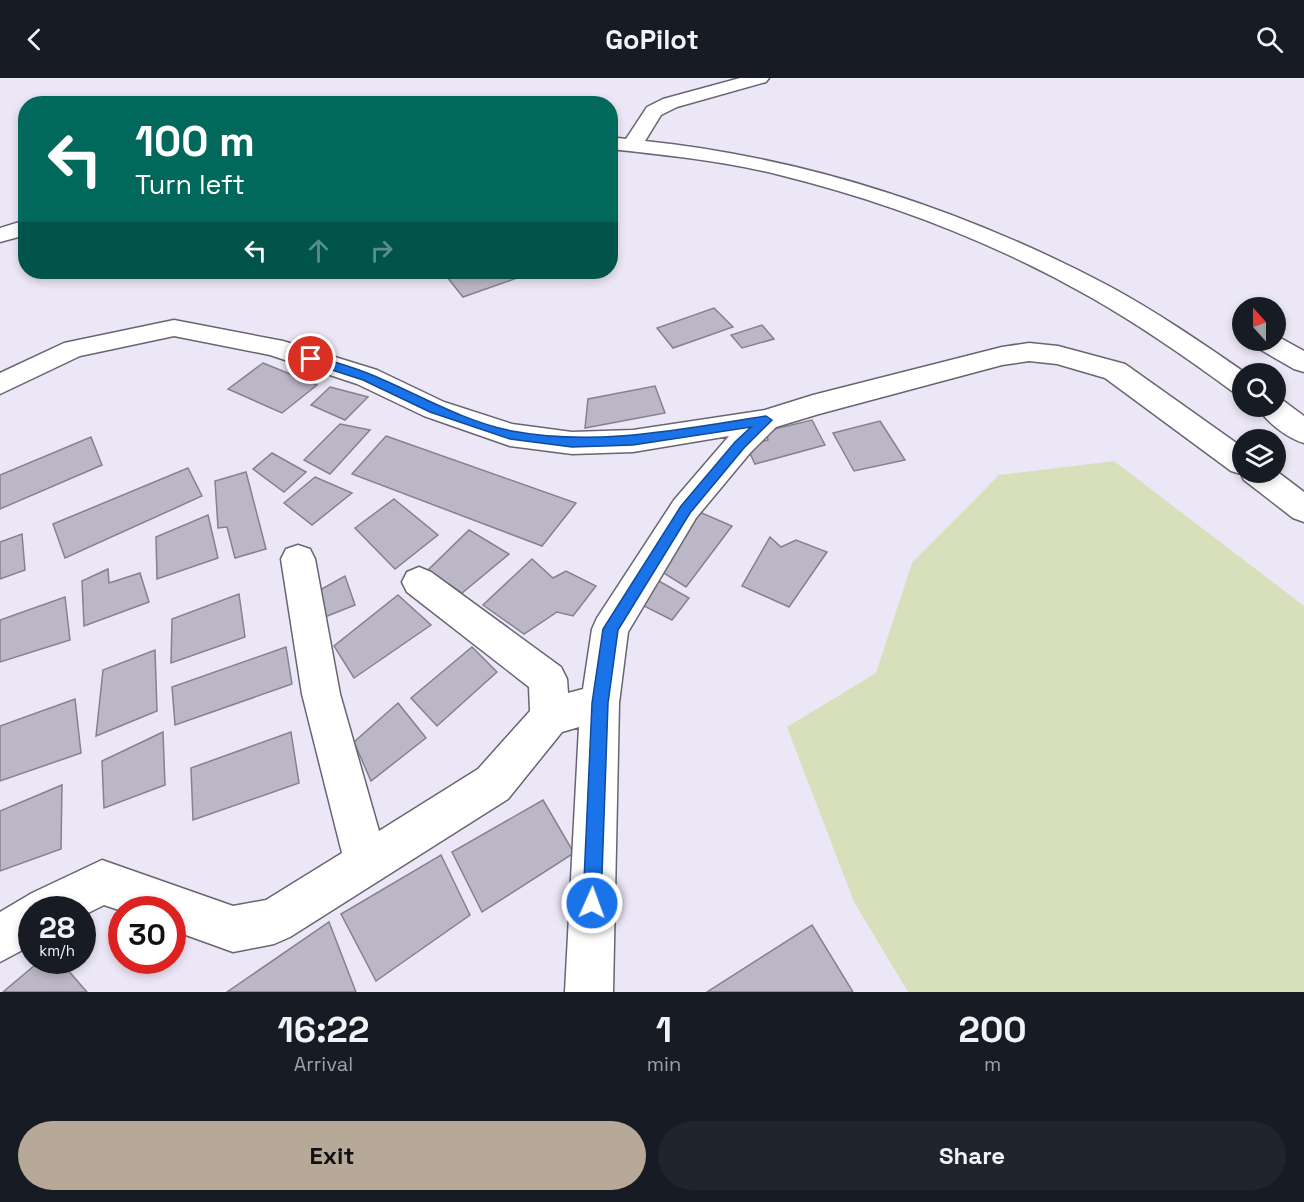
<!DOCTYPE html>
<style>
body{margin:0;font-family:"Space Grotesk",sans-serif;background:#20242c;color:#f1f3f6;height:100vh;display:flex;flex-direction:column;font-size:22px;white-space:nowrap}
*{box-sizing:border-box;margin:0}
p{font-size:20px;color:#9ea1a6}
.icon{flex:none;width:33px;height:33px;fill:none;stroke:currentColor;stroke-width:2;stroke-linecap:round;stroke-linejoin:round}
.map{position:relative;height:914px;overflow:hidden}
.panel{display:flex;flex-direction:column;background:#171b24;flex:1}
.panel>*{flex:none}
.guide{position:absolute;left:18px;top:18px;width:600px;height:183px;border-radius:24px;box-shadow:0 3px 9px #0003;background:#00695c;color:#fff;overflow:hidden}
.needle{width:39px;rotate:339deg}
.controls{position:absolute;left:1232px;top:219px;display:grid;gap:12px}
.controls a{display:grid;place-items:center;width:54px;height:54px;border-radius:50%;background:#171b24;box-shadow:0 3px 9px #0003;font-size:30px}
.speed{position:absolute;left:18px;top:818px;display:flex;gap:12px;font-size:30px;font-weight:700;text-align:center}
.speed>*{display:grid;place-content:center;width:78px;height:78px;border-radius:50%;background:#171b24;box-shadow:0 3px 9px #0003;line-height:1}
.speed small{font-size:15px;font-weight:400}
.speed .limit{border:9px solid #d22;background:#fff;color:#111}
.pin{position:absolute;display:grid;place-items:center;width:51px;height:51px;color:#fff;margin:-26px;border:3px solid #fff;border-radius:50%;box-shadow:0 2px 6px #0007}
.me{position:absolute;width:66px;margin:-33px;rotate:2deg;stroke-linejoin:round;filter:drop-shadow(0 0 4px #0008)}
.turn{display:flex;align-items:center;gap:21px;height:126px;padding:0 18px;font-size:27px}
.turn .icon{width:78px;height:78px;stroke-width:2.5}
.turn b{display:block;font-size:42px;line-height:51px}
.lanes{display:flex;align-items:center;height:57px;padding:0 18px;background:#0003;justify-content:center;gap:30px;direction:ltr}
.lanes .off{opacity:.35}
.eta{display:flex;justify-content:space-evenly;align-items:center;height:102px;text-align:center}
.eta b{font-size:36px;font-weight:700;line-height:42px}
.primary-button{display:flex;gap:12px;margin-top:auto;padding:12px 18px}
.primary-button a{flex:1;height:69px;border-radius:36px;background:#b7a998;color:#111;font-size:24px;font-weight:700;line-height:69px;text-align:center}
.primary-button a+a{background:#20242c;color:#f1f3f6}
header{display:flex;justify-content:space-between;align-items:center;height:78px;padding:0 18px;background:#171b24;font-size:27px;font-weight:700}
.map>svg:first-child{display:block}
</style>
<header><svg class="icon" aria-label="back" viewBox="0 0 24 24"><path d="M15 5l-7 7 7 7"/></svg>GoPilot<svg class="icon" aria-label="search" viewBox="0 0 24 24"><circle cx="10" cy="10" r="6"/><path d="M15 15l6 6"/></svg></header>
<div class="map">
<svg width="1304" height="914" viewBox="0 0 1304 914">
<rect width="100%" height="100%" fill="#ece7f6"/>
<path fill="#d7e0bb" d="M1114,383L1304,528V914H908L854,824L787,649L876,595L912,485L999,397Z"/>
<g fill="#bcb7c6" stroke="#85818e" stroke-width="1.5">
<path d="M443,194H520L523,198L463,219Z"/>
<path d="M714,230L733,249L673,270L657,250Z"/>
<path d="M762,247L774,261L742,270L731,257Z"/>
<path d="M263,285L317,307L282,335L228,311Z"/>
<path d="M655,308L665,335L585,350L588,321Z"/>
<path d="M330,309L368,319L345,342L311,327Z"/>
<path d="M812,342L825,367L755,386L746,367L768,362L766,353Z"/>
<path d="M880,343L905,382L854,393L833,355Z"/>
<path d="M340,346L370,352L330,396L304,382Z"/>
<path d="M386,358L576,425L542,468L352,396Z"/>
<path d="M91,359L102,387L0,431V397Z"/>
<path d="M272,375L306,394L284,414L253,391Z"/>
<path d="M188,390L202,418L65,480L53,446Z"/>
<path d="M246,394L266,471L235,480L227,449L218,450L215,403Z"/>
<path d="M315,399L352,415L312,447L284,425Z"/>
<path d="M394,421L438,457L395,491L355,450Z"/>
<path d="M697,433L732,448L686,509L659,492Z"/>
<path d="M208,437L218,480L157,501L156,459Z"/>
<path d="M469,452L509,476L462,515L428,492Z"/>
<path d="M22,456L25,492L0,501V464Z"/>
<path d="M770,459L781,469L796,462L827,474L789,529L742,508Z"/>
<path d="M532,481L553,500L566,493L596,508L573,538L557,534L524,556L483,527Z"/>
<path d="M108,491L109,505L140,495L149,524L84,548L82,503Z"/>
<path d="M345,498L355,527L325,539L320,512Z"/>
<path d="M657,502L689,520L672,542L642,527Z"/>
<path d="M239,516L245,559L171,585L172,541Z"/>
<path d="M398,517L431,547L354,600L334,568Z"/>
<path d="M65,519L70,562L0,584V542Z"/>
<path d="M286,569L292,606L175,647L172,609Z"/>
<path d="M472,569L497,594L437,648L411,620Z"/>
<path d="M155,572L157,633L96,658L103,592Z"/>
<path d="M75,621L81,675L0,703V648Z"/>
<path d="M398,625L426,660L371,703L354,664Z"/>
<path d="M163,654L165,707L104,730L102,683Z"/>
<path d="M291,654L299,705L193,742L191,690Z"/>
<path d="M62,707L61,771L0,793V733Z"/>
<path d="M543,722L574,775L482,834L452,774Z"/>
<path d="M441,777L470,837L376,903L341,836Z"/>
<path d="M329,844L356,914H227Z"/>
<path d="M812,847L853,914H707Z"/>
<path d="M41,882H59L87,914H3Z"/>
</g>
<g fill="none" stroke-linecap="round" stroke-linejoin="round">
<g stroke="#686471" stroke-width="3">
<g id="minor">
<path d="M740,0H769L766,4L677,29L661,37L645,63C807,80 965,132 1109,208C1157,234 1202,265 1247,296H1242V316L1232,313C1187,280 1141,248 1092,220C994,164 886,123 776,96C722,83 666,77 610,71V59L626,61L647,29L663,21Z"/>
<path d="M26,142V157L0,164V150Z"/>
<path d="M174,242L283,263L377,292L444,324L512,346L572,354L633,352L765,332L813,317L1002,269L1029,265L1058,268L1125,286L1242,369V394H1275V392L1304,414V444L1293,440L1244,402L1241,396L1231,393L1105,300L1057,286L1029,283L1002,287L819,336L776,349L750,375L696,440L628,554L619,625L613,914H565L579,649L562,654L508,721L290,859L274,866L233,874L172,852V831H122V833L104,827L82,838V831H32V867L0,884V834L32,815L102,782L233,828L266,822L342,775L302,616L281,481L286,471L298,467L310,471L315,481L340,616L379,753L478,691L530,633L529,609L407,514L402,504L407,494L419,489L431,494L561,589L567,601L568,615L583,611L592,551L597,540L674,422L729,358L633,374L572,376L510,368L424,338L357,306L270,277L174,258L80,278L0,316V295L64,265Z"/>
<path d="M1275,257L1304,273V294L1294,291L1254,268L1250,262H1275Z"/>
<path d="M1275,319L1281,321L1304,338V365C1287,360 1266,344 1257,328H1275Z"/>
</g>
</g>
<use href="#minor" fill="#fff" fill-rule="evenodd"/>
</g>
<path fill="#1a73e8" stroke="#114b97" stroke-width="1.5" d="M311,277C331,283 353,289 372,297C418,316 462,343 512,353C597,369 682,351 766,338L772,342L744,370L690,435L618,552L608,625L601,825L599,832L592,834L585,832L583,825L592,625L603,551L681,428L735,364L751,349L633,367L572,369L510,361L430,334L363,302L307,284L306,281Z"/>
</svg>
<div class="controls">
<a><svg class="needle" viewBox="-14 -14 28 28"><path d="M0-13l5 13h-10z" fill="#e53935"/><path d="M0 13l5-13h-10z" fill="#9ea1a6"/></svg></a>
<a><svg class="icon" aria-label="search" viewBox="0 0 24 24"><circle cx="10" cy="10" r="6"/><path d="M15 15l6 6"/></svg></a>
<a><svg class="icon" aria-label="layers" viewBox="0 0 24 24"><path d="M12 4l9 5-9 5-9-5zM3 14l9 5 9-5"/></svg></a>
</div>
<div class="speed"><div>28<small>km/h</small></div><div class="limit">30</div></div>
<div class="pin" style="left:311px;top:281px;background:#d93025"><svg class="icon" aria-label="arrive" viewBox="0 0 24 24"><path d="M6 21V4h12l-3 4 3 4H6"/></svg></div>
<svg class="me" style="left:592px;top:825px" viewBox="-20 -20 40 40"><circle r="17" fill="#1a73e8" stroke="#fff" stroke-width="3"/><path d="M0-11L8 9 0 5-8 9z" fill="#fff"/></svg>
<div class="guide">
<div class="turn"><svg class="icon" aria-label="left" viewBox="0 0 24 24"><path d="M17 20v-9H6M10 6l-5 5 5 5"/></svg><div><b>100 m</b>Turn left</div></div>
<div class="lanes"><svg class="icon" aria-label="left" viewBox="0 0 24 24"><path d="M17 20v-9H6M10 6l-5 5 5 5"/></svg><svg class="icon off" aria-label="ahead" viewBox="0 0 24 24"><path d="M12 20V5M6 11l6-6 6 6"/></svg><svg class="icon off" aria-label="right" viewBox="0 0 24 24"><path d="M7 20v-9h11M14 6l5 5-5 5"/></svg></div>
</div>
</div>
<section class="panel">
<div class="eta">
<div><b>16:22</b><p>Arrival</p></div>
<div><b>1</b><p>min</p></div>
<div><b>200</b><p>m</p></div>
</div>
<div class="primary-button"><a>Exit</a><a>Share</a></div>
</section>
